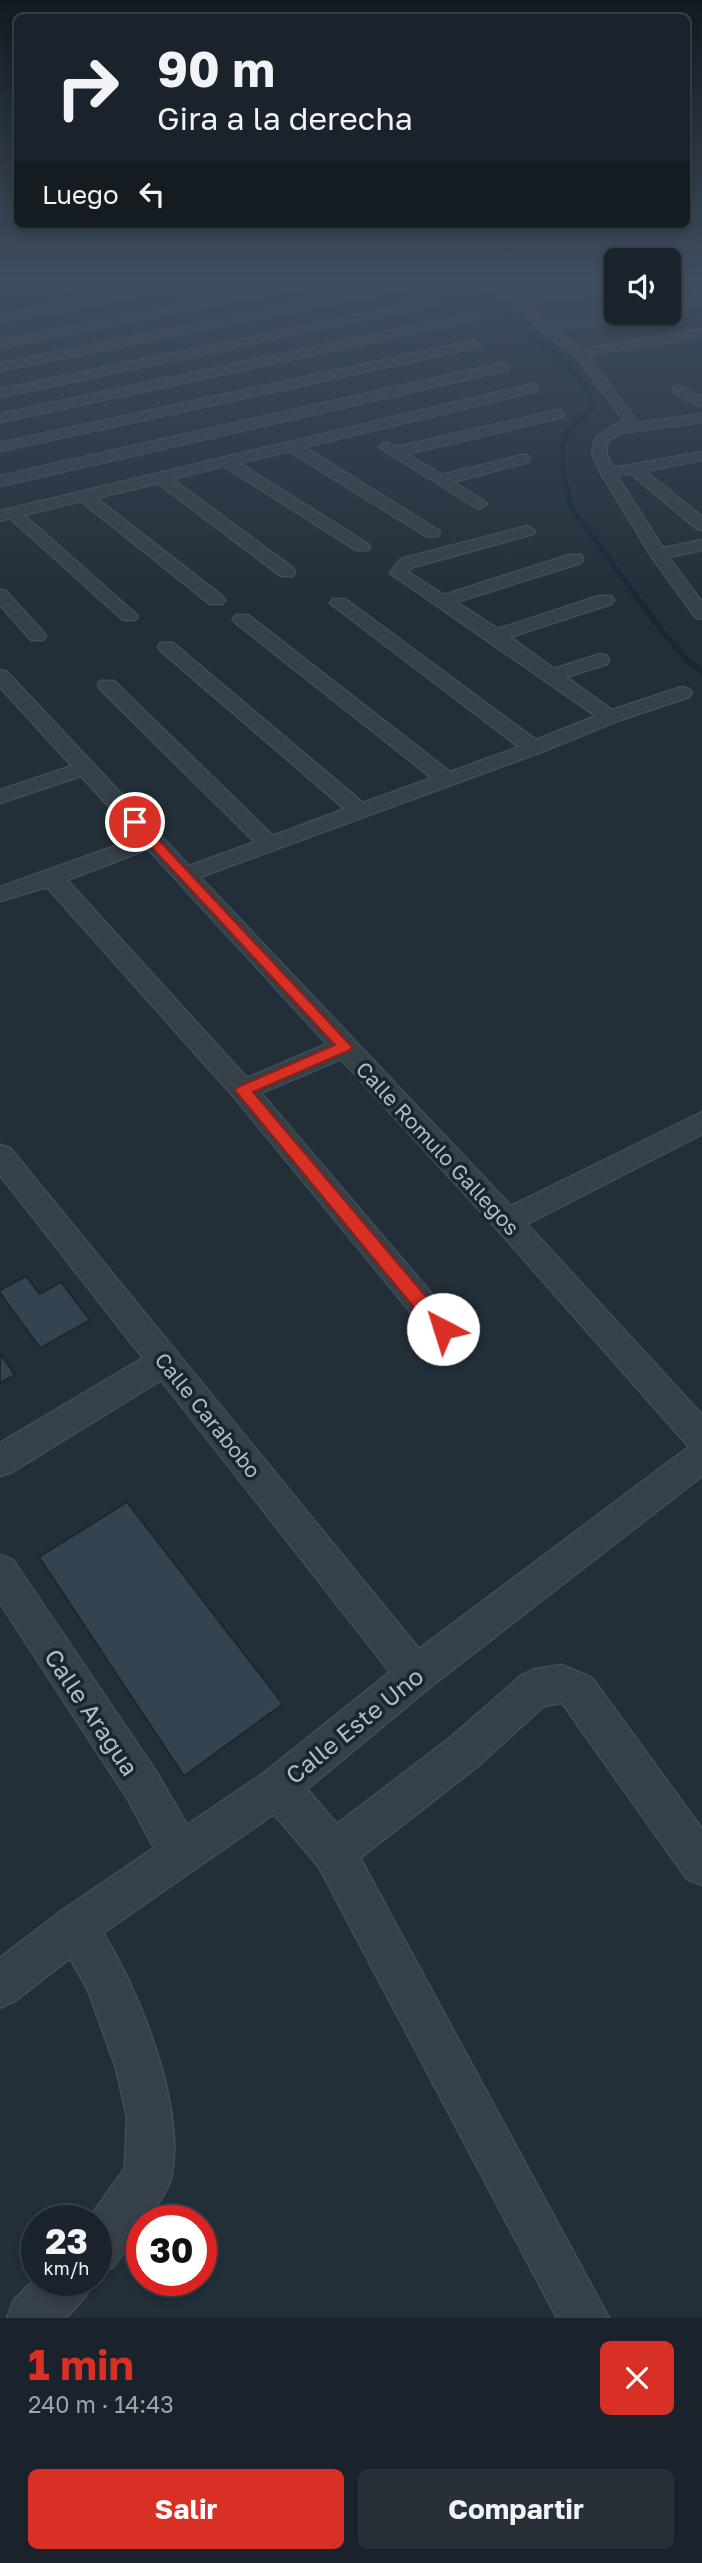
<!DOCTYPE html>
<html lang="es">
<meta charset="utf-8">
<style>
body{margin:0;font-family:"Golos Text",sans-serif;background:#272f37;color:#f1f3f6;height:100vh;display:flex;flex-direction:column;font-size:26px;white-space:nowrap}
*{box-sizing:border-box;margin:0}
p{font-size:23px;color:#9fa4a9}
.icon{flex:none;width:38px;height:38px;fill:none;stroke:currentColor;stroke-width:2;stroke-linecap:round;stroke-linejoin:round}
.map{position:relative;height:2318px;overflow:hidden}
.side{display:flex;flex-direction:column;background:#1a232b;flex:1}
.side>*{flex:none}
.hud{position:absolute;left:14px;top:14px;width:676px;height:214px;border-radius:10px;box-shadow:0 4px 10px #0003,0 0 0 2px #384047;background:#1a232b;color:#f1f3f6;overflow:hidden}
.fabs{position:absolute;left:604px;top:248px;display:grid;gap:14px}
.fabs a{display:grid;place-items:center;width:77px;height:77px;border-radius:10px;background:#1a232b;box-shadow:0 4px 10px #0003,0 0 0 2px #384047;font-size:35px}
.speed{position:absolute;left:21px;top:2205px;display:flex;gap:14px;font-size:35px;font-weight:700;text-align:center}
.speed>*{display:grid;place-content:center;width:91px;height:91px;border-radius:50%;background:#1a232b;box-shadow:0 4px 10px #0003,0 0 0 2px #384047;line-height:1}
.speed small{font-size:18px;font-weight:400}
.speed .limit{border:10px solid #d22;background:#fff;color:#111}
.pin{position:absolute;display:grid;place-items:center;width:60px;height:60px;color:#fff;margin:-30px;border:4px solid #fff;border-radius:50%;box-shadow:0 2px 7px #0007}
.me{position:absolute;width:77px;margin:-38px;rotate:320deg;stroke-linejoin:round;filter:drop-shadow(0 0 5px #0008)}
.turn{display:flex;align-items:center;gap:24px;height:147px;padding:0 28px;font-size:32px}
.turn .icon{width:91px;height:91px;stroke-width:2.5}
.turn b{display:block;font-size:49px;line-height:60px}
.then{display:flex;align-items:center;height:66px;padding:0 28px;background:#0003;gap:14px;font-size:26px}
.round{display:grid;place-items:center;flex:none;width:74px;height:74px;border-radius:10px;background:#272f37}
.summary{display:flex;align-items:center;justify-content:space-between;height:119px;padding:0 28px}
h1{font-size:42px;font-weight:700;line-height:52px;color:#d93025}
.cta{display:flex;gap:14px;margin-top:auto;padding:14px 28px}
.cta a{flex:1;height:80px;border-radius:10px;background:#d93025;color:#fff;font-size:28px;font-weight:700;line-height:80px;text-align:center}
.cta a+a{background:#272f37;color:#f1f3f6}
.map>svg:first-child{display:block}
</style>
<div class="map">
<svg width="702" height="2318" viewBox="0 0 702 2318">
<rect width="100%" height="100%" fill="#222f39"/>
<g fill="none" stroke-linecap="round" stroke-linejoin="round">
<path stroke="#162736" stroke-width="4.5" d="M444,280C458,285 472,289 485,296C498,303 506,316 517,326C542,348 590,372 593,409L567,432L562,448"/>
<path stroke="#162736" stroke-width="5" d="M563,446V472L571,507L661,630L689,662"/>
<path stroke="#162736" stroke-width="6" d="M687,660L702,672"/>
</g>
<g fill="#344350" stroke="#1d2730" stroke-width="2">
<path d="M26,1276L40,1294L61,1282L90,1320L40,1348L0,1293V1290Z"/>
<path d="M0,1353L15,1375L0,1383Z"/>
<path d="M127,1502L283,1704L184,1776L39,1557Z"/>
</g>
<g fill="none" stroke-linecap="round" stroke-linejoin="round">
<g stroke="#424c55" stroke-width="3">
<g id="minor">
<path d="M50,280H64L94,298L123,293L129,296L123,299L0,322V314L82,300Z"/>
<path d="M312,280H337L0,348V340Z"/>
<path d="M467,280H484L520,298L616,283V289L527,304L547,323L617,313H651L645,317L555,329L582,349L702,329V337L588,355L638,423L702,414V422L621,433L608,441L606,453L613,468L702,452V460L645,471L702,517V530L696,528L630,473L617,476L663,548L702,540V550L668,557L702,602V619L696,618L650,554L601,473L592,453L596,436L624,420L576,356L540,330L514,304L491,290Z"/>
<path d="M402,283L406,284V288L0,371V363Z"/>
<path d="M434,299L438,300V304L0,397V389Z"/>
<path d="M702,299V305L668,311V304Z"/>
<path d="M472,313L478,317L476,320L0,422V414Z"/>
<path d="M475,340L481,344L479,347L0,451V443Z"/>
<path d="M502,363L508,367L507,370L0,486V476Z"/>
<path d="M532,384L537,385V391L304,447L438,530L440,533L438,536H426L289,451L239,463L368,544L370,547L368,550H356L224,466L172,479L293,568L295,572L293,576H281L158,483L96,498L222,596L225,600L222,604H210L81,501L24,515L138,616L135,620H123L10,518L0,521V511Z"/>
<path d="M679,386L702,397V407L674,393V387Z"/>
<path d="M558,410L565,414L563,417L407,454L442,475L523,455L528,456L530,459L528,462L453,482L484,501L487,504L479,509L379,447L386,443L397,447Z"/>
<path d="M527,526L535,531L533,534L413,567L408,572L444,595L569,555H581L583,559L581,563L456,602L498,629L599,596H611L614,600L611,604L510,637L554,669L600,654L607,656L609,660L607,664L566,677L612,710L682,687L689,689L692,693L689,697L617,721L541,752L200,877L511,1206L702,1112V1134L527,1224L702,1415V1476L429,1688L307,1789L337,1824L450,1738L522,1675L535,1669L562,1665L592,1678L702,1829V1885L687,1879L562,1703L544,1706L478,1766L360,1858L609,2318H557L319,1867L274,1814L103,1933C140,1993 184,2103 172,2174C169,2191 155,2207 145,2221H142V2225L113,2267L96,2274V2221H87L125,2168L127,2117L116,2068L88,1990L70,1958L15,2001L0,2008V1958L60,1912L154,1848L129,1801L0,1603V1555L13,1560L157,1773L187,1825L264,1773L390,1672L161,1380L12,1472L0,1476V1443L143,1358L0,1175V1145L10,1148L419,1649L689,1447L497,1229L341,1059L261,1093L454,1320L459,1329L454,1338L443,1342L432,1338L234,1097L47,887L0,901V887L138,838L81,776L0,803V790L72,766L0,687V670L7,672L189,866L255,842L100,689L98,685L100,681H114L273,836L345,809L161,651L158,647L161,643H173L363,803L432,778L236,623L233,619L236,615H248L450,772L519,747L330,603L333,599H345L536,740L596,716L390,573L401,559ZM148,849L327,1044L247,1078L67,880Z"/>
<path d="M0,590L6,591L43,632L46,636L43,640H31L0,605Z"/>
<path d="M37,2277V2280H93L85,2297L66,2318H7L14,2300Z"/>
</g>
</g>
<use href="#minor" fill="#364049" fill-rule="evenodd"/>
</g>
<linearGradient id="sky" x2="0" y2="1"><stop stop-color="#131a1f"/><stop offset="0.46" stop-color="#3e4d5f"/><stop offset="1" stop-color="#3e4d5f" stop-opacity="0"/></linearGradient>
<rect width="702" height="605" fill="url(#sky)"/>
<path fill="#d93025" stroke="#8d1f18" stroke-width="2" d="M135,819L140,820L352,1047L350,1050L253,1092L449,1324L452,1329L449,1334L443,1336L436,1334L238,1094L235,1090L238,1087L335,1045L131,825L129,822Z"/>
<g text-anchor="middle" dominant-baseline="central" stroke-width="7" stroke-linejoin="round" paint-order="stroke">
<g font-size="21" fill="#b0bbc5" stroke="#1b252e">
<text transform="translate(438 1148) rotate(47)">Calle Romulo Gallegos</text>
<text transform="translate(208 1415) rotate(51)">Calle Carabobo</text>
</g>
<g font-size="24" fill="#b0bbc5" stroke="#1b252e">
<text transform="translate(92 1712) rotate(56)">Calle Aragua</text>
<text transform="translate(354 1725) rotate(-39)">Calle Este Uno</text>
</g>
</g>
</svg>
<div class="fabs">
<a><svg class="icon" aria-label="sound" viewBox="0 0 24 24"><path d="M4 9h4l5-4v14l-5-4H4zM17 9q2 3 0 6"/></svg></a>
</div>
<div class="speed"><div>23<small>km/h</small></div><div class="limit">30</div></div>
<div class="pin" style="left:135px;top:822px;background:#d93025"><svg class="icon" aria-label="arrive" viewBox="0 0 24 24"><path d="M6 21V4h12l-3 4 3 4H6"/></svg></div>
<svg class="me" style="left:443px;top:1329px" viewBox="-20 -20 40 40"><circle r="19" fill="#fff"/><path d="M0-13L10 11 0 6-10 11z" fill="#d93025"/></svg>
<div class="hud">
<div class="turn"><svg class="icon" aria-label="right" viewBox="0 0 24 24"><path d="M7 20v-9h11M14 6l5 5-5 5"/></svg><div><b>90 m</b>Gira a la derecha</div></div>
<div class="then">Luego<svg class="icon" aria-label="left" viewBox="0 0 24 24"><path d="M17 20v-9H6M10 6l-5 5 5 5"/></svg></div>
</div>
</div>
<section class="side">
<div class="summary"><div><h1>1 min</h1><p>240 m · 14:43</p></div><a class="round" style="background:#d93025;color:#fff"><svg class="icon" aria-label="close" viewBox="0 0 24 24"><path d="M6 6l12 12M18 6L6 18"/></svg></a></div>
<div class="cta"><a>Salir</a><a>Compartir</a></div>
</section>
